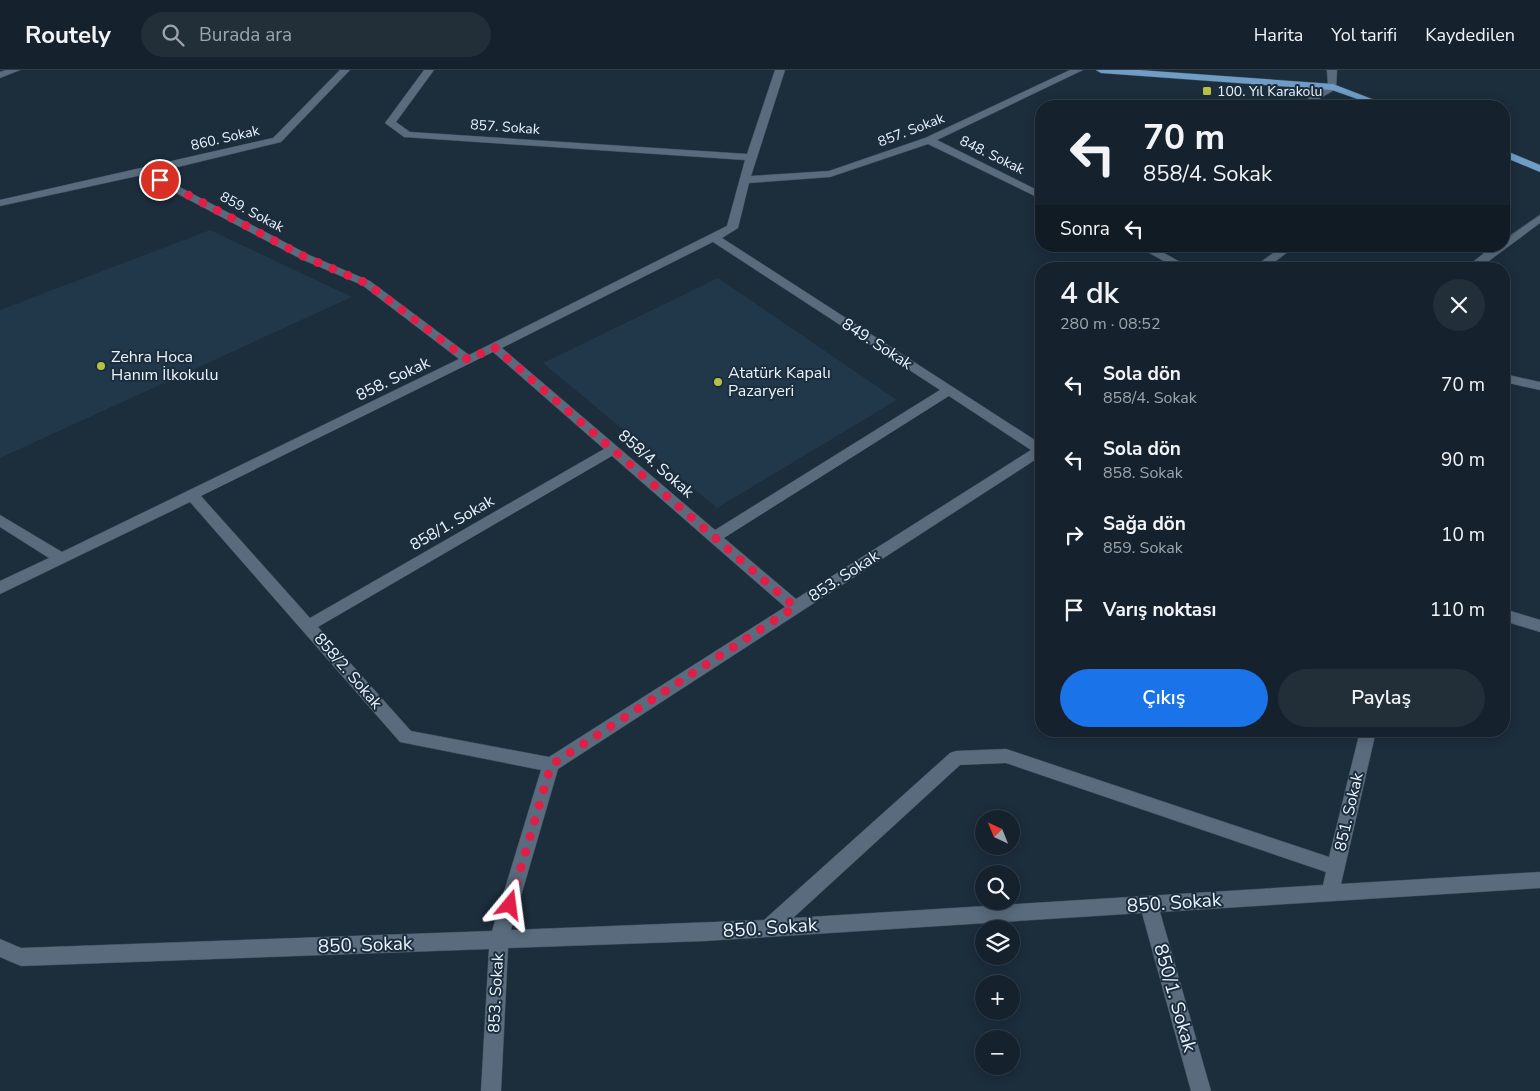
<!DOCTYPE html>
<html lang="tr">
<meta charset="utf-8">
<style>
body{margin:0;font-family:"Nunito Sans",sans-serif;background:#222f39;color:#f1f3f6;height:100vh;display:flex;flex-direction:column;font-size:19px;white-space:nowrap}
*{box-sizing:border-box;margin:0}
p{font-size:16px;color:#9da4aa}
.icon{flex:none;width:28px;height:28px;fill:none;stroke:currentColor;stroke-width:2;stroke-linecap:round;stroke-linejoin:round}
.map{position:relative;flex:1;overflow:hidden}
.side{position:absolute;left:1035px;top:192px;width:475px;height:475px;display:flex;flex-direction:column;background:#15222d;border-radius:20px;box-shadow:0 2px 12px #0003,0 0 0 1px #343f49}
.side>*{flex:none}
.guide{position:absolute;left:1035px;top:30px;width:475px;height:152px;border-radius:20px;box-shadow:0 2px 12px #0003,0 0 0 1px #343f49;background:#15222d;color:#f1f3f6;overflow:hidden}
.needle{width:32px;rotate:317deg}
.tools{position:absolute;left:975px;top:740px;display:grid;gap:10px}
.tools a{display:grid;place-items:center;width:45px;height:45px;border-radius:50%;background:#15222d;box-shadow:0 2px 12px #0003,0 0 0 1px #343f49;font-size:25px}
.pin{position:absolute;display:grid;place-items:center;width:42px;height:42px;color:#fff;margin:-21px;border:2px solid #fff;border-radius:50%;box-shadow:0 1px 5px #0007}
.me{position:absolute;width:55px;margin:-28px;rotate:16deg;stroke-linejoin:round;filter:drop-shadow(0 0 4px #0008)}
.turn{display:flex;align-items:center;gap:18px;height:105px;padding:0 25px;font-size:22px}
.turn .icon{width:65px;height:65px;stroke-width:2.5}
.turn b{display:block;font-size:35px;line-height:42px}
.then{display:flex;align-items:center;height:48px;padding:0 25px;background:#0003;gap:10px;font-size:19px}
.round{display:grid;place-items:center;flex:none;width:52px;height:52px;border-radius:26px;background:#222f39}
.head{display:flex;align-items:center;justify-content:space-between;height:85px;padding:0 25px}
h1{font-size:30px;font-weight:600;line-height:38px}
.primary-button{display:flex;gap:10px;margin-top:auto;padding:10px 25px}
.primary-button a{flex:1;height:58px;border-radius:30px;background:#1a73e8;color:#fff;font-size:20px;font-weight:600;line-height:58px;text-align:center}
.primary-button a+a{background:#222f39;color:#f1f3f6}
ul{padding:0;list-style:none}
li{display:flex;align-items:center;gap:15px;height:75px;padding:0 25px}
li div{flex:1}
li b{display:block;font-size:19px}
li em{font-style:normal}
header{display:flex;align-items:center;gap:30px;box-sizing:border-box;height:70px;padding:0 25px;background:#15222d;border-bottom:1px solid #343f49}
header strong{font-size:24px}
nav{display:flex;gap:28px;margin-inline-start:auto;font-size:18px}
.search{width:350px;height:45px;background:#222f39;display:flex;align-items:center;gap:12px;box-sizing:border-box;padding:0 18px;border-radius:28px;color:#9da4aa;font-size:19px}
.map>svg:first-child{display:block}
</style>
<header>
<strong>Routely</strong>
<div class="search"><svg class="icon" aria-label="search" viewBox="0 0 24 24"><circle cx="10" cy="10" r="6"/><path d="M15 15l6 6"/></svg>Burada ara</div>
<nav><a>Harita</a><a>Yol tarifi</a><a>Kaydedilen</a></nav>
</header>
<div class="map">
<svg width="1540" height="1021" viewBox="0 0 1540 1021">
<rect width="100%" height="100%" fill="#1c2d3c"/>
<g fill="#21374a">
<path d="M210,160L352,227L0,388V240Z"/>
<path d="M718,208L897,330L717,438L543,293Z"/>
</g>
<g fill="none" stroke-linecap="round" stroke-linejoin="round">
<g stroke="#3d4b57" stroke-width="1">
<g id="minor">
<path d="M6,0H20L0,8V2Z"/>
<path d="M340,0H350L281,72L153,103L309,185L370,211L469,285L727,156L745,90L404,67L385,53L424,0H434L396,52L410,62L747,84L775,0H785L751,106L829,101L925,68L1070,0H1083L937,70L1041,122V129L928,74L830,107L749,113L738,158L722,168L1041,374V386L558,699L511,860L764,850L950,683L956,681L1006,679L1329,787L1360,661H1376L1341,814L1540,802V818L1160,842L1211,1021H1191L1142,843L705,871L508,878L501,1021H481L489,879L21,896L0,887V869L21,878L492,861L541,700L400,672L190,432L0,524V511L49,488L0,457V445L62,482L459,289L362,215L301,189L142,105L0,136V130L273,68ZM713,172L940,320L715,460L502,278ZM493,282L604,379L310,548L201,426ZM949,326L1031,380L796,529L724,468ZM612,386L785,537L549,687L411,661L318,557ZM1006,693L1326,802L1323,815L793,848L960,695Z"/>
<path d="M1327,0H1337L1336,19L1307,36H1296L1328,16Z"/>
<path d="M1540,145V153L1478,199H1464L1493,176H1504V170Z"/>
<path d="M1137,176H1151L1193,199H1178Z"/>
<path d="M1283,176H1296L1265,199H1251Z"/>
<path d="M1504,304L1540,312V320L1504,312Z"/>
<path d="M1504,539L1540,550V562L1504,551Z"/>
</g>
</g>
<g stroke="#3d4b57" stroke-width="1">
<g id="major">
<path d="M1096,0H1139L1333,14L1390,36H1377L1332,20L1101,3Z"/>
<path d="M1504,80L1540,95V102L1504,87Z"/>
</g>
</g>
<use href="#minor" fill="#596b7c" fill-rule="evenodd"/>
<use href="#major" fill="#6f9dc7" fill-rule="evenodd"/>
</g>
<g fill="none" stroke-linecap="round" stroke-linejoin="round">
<path stroke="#e11d48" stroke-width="9" stroke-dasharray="0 16.2" d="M160,110L305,187L366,213L468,290L494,277L795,537L551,695L510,835"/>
</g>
<g fill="#b8c147" stroke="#1c2d3c" stroke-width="2">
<rect x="1202" y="16" width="10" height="10" rx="2.5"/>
<circle cx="101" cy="296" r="5"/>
<circle cx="718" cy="312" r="5"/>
</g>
<g text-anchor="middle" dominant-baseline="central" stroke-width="4" stroke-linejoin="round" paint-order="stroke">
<g font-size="14" fill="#eaf4fe" stroke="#1c2d3c" text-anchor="start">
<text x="1217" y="21">100. Yıl Karakolu</text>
</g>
<g font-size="14" fill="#eaf4fe" stroke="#1c2d3c">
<text transform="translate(505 57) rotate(4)">857. Sokak</text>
<text transform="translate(911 60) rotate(-21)">857. Sokak</text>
<text transform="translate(225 68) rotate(-13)">860. Sokak</text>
<text transform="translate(992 85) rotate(26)">848. Sokak</text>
<text transform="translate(252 142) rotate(28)">859. Sokak</text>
</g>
<g font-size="16" fill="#eaf4fe" stroke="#1c2d3c">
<text transform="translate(877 274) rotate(33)">849. Sokak</text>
<text transform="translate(393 309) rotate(-26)">858. Sokak</text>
<text transform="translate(656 394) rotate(41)">858/4. Sokak</text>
<text transform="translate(452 453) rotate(-30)">858/1. Sokak</text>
<text transform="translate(844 506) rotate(-33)">853. Sokak</text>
<text transform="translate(348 601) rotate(49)">858/2. Sokak</text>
<text transform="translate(1349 742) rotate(-77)">851. Sokak</text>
<text transform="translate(496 923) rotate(-87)">853. Sokak</text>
</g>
<g font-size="16" fill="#eaf4fe" stroke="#1c2d3c" text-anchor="start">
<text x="111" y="287">Zehra Hoca<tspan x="111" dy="18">Hanım İlkokulu</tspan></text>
<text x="728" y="303">Atatürk Kapalı<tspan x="728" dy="18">Pazaryeri</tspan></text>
</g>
<g font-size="19" fill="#eaf4fe" stroke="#1c2d3c">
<text transform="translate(1174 833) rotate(-4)">850. Sokak</text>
<text transform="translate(770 858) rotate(-4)">850. Sokak</text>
<text transform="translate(365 875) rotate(-2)">850. Sokak</text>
<text transform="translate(1175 928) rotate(74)">850/1. Sokak</text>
</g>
</g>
</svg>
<div class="tools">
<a><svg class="needle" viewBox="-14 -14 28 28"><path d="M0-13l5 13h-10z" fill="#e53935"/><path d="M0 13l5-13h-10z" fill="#9da4aa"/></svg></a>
<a><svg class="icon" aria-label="search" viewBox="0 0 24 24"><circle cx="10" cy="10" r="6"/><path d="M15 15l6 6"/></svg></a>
<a><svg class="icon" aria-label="layers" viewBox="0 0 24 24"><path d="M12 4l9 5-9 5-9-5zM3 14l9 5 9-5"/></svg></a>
<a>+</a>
<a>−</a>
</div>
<div class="pin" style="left:160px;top:110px;background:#d93025"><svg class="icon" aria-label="arrive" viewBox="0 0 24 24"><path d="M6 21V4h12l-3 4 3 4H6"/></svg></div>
<svg class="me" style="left:510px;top:835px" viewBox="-20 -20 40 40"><path d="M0-17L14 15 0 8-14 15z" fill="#e11d48" stroke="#fff" stroke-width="4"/></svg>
<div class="guide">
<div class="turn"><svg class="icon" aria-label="left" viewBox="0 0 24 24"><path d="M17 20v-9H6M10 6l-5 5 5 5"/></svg><div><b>70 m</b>858/4. Sokak</div></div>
<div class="then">Sonra<svg class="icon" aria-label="left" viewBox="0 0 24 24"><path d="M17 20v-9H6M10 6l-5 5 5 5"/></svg></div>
</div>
<section class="side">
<div class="head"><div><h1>4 dk</h1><p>280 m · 08:52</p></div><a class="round"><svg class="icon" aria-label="close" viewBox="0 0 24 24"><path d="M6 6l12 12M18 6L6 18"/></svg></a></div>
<ul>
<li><svg class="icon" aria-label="left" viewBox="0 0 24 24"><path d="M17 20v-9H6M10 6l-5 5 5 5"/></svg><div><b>Sola dön</b><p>858/4. Sokak</p></div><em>70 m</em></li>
<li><svg class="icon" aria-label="left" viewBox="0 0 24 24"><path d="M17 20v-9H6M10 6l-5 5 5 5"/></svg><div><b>Sola dön</b><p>858. Sokak</p></div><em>90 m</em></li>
<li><svg class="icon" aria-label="right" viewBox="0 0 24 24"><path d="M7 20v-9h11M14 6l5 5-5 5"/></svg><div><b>Sağa dön</b><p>859. Sokak</p></div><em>10 m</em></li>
<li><svg class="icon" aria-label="arrive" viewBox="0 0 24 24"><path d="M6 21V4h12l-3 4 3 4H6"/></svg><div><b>Varış noktası</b></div><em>110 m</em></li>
</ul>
<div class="primary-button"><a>Çıkış</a><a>Paylaş</a></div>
</section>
</div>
